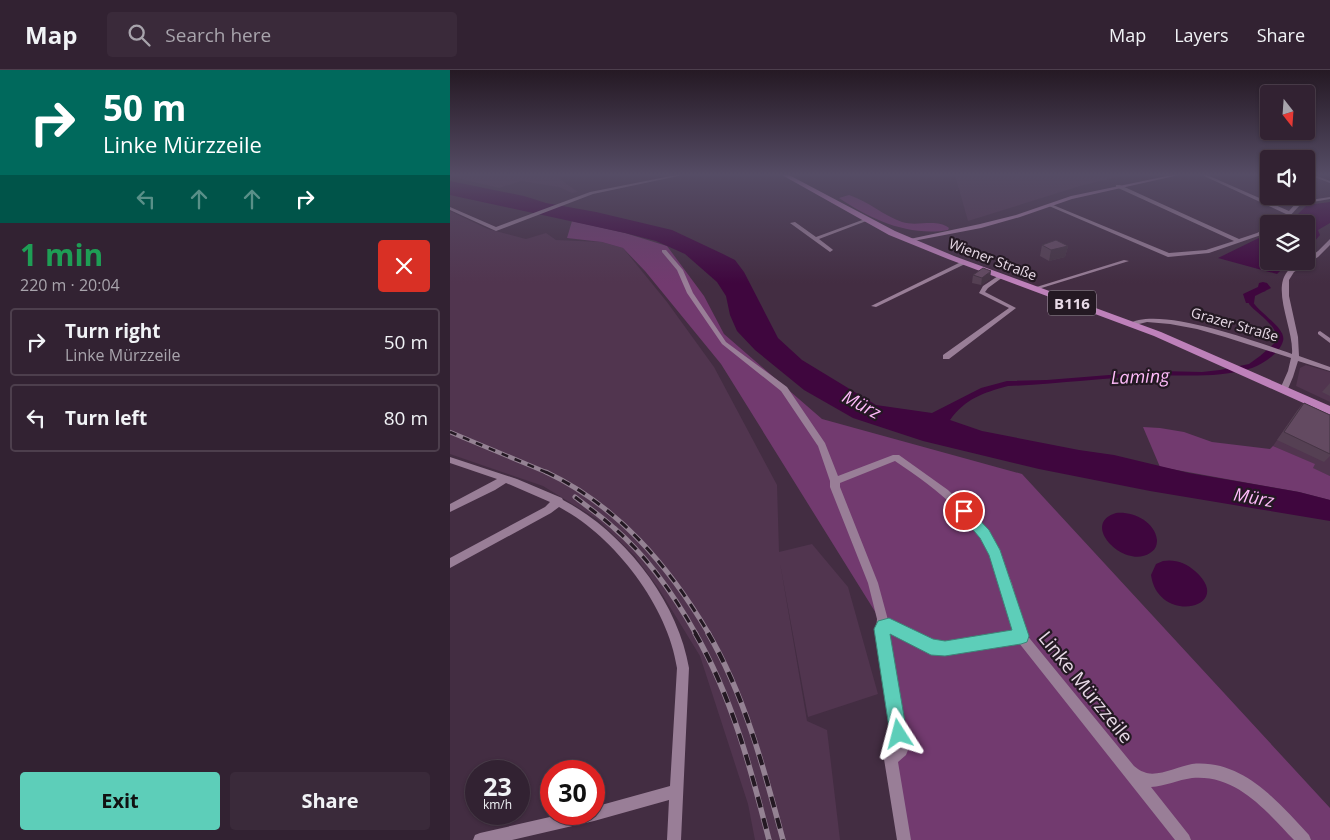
<!DOCTYPE html>
<meta charset="utf-8">
<style>
body{margin:0;font-family:"Open Sans",sans-serif;background:#3a2a3a;color:#f1f3f6;height:100vh;display:flex;flex-direction:column;font-size:19px;white-space:nowrap}
*{box-sizing:border-box;margin:0}
p{font-size:16px;color:#a8a4ac}
.icon{flex:none;width:28px;height:28px;fill:none;stroke:currentColor;stroke-width:2;stroke-linecap:round;stroke-linejoin:round}
.map{position:relative;flex:1;overflow:hidden}
.panel{display:flex;flex-direction:column;background:#322232;width:450px}
.panel>*{flex:none}
.guide{background:#00695c;color:#fff;overflow:hidden}
.needle{width:32px;rotate:163deg}
.fabs{position:absolute;left:810px;top:15px;display:grid;gap:10px}
.fabs a{display:grid;place-items:center;width:55px;height:55px;border-radius:5px;background:#322232;box-shadow:0 1px 4px #0004,0 0 0 1px #4d3f4d;font-size:25px}
.speed{position:absolute;left:15px;top:690px;display:flex;gap:10px;font-size:25px;font-weight:700;text-align:center}
.speed>*{display:grid;place-content:center;width:65px;height:65px;border-radius:50%;background:#322232;box-shadow:0 1px 4px #0004,0 0 0 1px #4d3f4d;line-height:1}
.speed small{font-size:12px;font-weight:400}
.speed .limit{border:8px solid #d22;background:#fff;color:#111}
.pin{position:absolute;display:grid;place-items:center;width:42px;height:42px;color:#fff;margin:-21px;border:2px solid #fff;border-radius:50%;box-shadow:0 1px 5px #0007}
.me{position:absolute;width:55px;margin:-28px;rotate:351deg;stroke-linejoin:round;filter:drop-shadow(0 0 4px #0008)}
.turn{display:flex;align-items:center;gap:18px;height:105px;padding:0 20px;font-size:22px}
.turn .icon{width:65px;height:65px;stroke-width:2.5}
.turn b{display:block;font-size:35px;line-height:42px}
.lanes{display:flex;align-items:center;height:48px;padding:0 20px;background:#0003;justify-content:center;gap:25px;direction:ltr}
.lanes .off{opacity:.35}
.round{display:grid;place-items:center;flex:none;width:52px;height:52px;border-radius:5px;background:#3a2a3a}
.headline{display:flex;align-items:center;justify-content:space-between;height:85px;padding:0 20px}
h1{font-size:30px;font-weight:700;line-height:38px;color:#1e9e55}
.action{display:flex;gap:10px;margin-top:auto;padding:10px 20px}
.action a{flex:1;height:58px;border-radius:5px;background:#5dceb9;color:#111;font-size:20px;font-weight:700;line-height:58px;text-align:center}
.action a+a{background:#3a2a3a;color:#f1f3f6}
ul{padding:0;list-style:none}
li{display:flex;align-items:center;gap:15px;height:68px;margin:0 10px 8px;padding:0 10px;border:2px solid #4d3f4d;border-radius:5px}
li div{flex:1}
li b{display:block;font-size:19px}
li em{font-style:normal}
header{display:flex;align-items:center;gap:30px;box-sizing:border-box;height:70px;padding:0 25px;background:#322232;border-bottom:1px solid #4d3f4d}
header strong{font-size:24px}
nav{display:flex;gap:28px;margin-inline-start:auto;font-size:18px}
.search{width:350px;height:45px;background:#3a2a3a;display:flex;align-items:center;gap:12px;box-sizing:border-box;padding:0 18px;border-radius:5px;color:#a8a4ac;font-size:19px}
main{display:flex;flex:1;min-height:0}
.map>svg:first-child{display:block}
</style>
<header>
<strong>Map</strong>
<div class="search"><svg class="icon" aria-label="search" viewBox="0 0 24 24"><circle cx="10" cy="10" r="6"/><path d="M15 15l6 6"/></svg>Search here</div>
<nav><a>Map</a><a>Layers</a><a>Share</a></nav>
</header>
<main>
<section class="panel">
<div class="guide">
<div class="turn"><svg class="icon" aria-label="right" viewBox="0 0 24 24"><path d="M7 20v-9h11M14 6l5 5-5 5"/></svg><div><b>50 m</b>Linke Mürzzeile</div></div>
<div class="lanes"><svg class="icon off" aria-label="left" viewBox="0 0 24 24"><path d="M17 20v-9H6M10 6l-5 5 5 5"/></svg><svg class="icon off" aria-label="ahead" viewBox="0 0 24 24"><path d="M12 20V5M6 11l6-6 6 6"/></svg><svg class="icon off" aria-label="ahead" viewBox="0 0 24 24"><path d="M12 20V5M6 11l6-6 6 6"/></svg><svg class="icon" aria-label="right" viewBox="0 0 24 24"><path d="M7 20v-9h11M14 6l5 5-5 5"/></svg></div>
</div>
<div class="headline"><div><h1>1 min</h1><p>220 m · 20:04</p></div><a class="round" style="background:#d93025;color:#fff"><svg class="icon" aria-label="close" viewBox="0 0 24 24"><path d="M6 6l12 12M18 6L6 18"/></svg></a></div>
<ul>
<li><svg class="icon" aria-label="right" viewBox="0 0 24 24"><path d="M7 20v-9h11M14 6l5 5-5 5"/></svg><div><b>Turn right</b><p>Linke Mürzzeile</p></div><em>50 m</em></li>
<li><svg class="icon" aria-label="left" viewBox="0 0 24 24"><path d="M17 20v-9H6M10 6l-5 5 5 5"/></svg><div><b>Turn left</b></div><em>80 m</em></li>
</ul>
<div class="action"><a>Exit</a><a>Share</a></div>
</section>
<div class="map">
<svg width="880" height="770" viewBox="0 0 880 770">
<rect width="100%" height="100%" fill="#432d42"/>
<g fill="#51354f">
<path d="M1,105H121L108,108L128,122L122,123L109,117L71,111L49,118L3,107Z"/>
<path d="M505,105H675L630,116L518,151Z"/>
<path d="M0,141L38,159L76,169L96,163L106,170L152,172L173,178L217,232L264,297L327,415L329,482L362,474L398,517L428,624L358,647L330,493L357,651L377,660L390,770H305L298,734L250,586L209,519L184,485L147,449L93,416L0,384Z"/>
<path d="M856,295L880,302V332L846,316L850,298Z"/>
<path d="M852,334L880,347V406L862,398L864,394L823,376Z"/>
</g>
<g fill="#723a6f">
<path d="M399,125C418,131 434,146 452,152C468,157 486,148 499,158L498,160C459,167 420,149 389,128Z"/>
<path d="M122,151L175,163L217,176L254,226L274,264L372,349L572,404L880,738V770H454L441,689L451,679L434,556L271,294L195,201L173,178L152,172L117,168Z"/>
<path d="M693,357L710,358L734,362L762,372L820,379L823,376L865,394L863,398L880,406V430L849,422L710,397Z"/>
</g>
<g fill="#3f063e">
<path d="M0,111L74,126L96,133L146,142L222,160L273,184L285,190L294,202L328,268L352,290L426,335L482,343L531,318L557,311L597,310L709,301L752,302L770,300L799,294L810,286L827,271C828,255 808,245 799,234L797,224L812,219L816,221L805,223L802,230C807,242 837,258 833,271C830,283 813,294 802,298C768,309 735,304 700,306C652,308 606,314 558,316C533,323 516,328 500,350L532,361L629,380L664,385L739,403L849,422L880,430V451L700,421L589,399L473,371L403,348L354,320L305,280L287,261L280,245L276,226L267,212L235,184L206,171L175,163L0,125Z"/>
<path d="M880,132V153L868,160L870,165L856,181V154H838L857,135Z"/>
<path d="M819,163V191H840L827,204L768,188Z"/>
<path d="M666,443C682,441 705,451 707,470C707,476 705,480 700,483C675,500 629,454 666,443Z"/>
<path d="M713,491C725,489 736,493 745,501C787,538 708,556 701,505L706,494Z"/>
</g>
<g fill="none" stroke-linecap="round" stroke-linejoin="round">
<path fill="#3f063e" fill-rule="evenodd" d="M813,212L817,213L821,218L805,226L804,233H796L793,224L808,217L809,213Z"/>
<g fill="#997e97" fill-rule="evenodd">
<path d="M226,105H233L143,124L46,161L0,140V137L46,157L140,122Z"/>
<path d="M752,105H757L839,141L847,132L880,127V129L851,134L837,149L827,154H821L833,147L836,144Z"/>
<path d="M859,105H864L880,111V113Z"/>
<path d="M666,115H670L789,169L807,163L819,156V160L811,165L759,183L718,187L599,136L603,135L719,183L756,180L784,171L666,117Z"/>
<path d="M415,149L419,150L369,169L382,179L383,180L380,182L340,153L345,152L366,167Z"/>
<path d="M880,169V175L868,187L844,202L839,210V226L848,267L849,286L880,297V301L848,291L843,307L837,321L834,322L830,319L838,301L841,288L775,267L747,259L720,254L697,252L681,256L678,254C708,235 808,272 842,284C844,260 822,221 837,202C841,197 848,194 854,191H856V190L868,181Z"/>
<path d="M212,180H216L233,200L243,223L276,272L337,317L375,373L388,406L443,385H449L498,420L531,452L539,462L552,489L562,514L576,564L684,696C687,698 690,701 694,702C706,708 729,696 742,694C793,689 828,732 859,765L861,770H844C816,741 787,704 742,708C728,710 715,716 701,717L739,765L741,770H725L569,573L495,584L481,583L438,561L458,680L456,685L448,692L461,770H447L434,689L436,684L444,677L426,559L427,549L418,513L380,417V411L368,376L331,321L272,274L237,223L227,200L212,182ZM445,391C479,414 517,441 537,478C551,504 556,534 564,562L495,572L482,571L438,550L428,513L390,417V413Z"/>
<path d="M674,190L679,191L585,220L580,219Z"/>
<path d="M513,191L516,193L515,194L426,237L421,236Z"/>
<path d="M548,206L553,207L538,218L535,222L566,238L499,289H493V285L559,238L529,223L533,216Z"/>
<path d="M870,261L880,268V273L868,264V262Z"/>
<path d="M0,387L67,409L112,428L113,430C173,461 228,531 239,598L231,770H217L219,730L144,751L62,770H23L25,765L30,763L113,744H144V737L220,716L227,598C218,536 164,466 109,437L101,443L0,498V488L95,437L100,432L56,413L45,420L0,442V434L47,409L0,393Z"/>
</g>
<path fill="#ab80a8" fill-rule="evenodd" d="M722,105H729L622,129L570,147L531,158L458,172L455,170L530,154L566,145L621,126Z"/>
<path fill="#be81ba" fill-rule="evenodd" d="M332,105H339L445,161L504,186L711,262L880,336V345L704,266L498,189L439,165Z"/>
<g stroke="#948293" stroke-width="4.5">
<path id="rail-far2" d="M0,362L98,403"/>
</g>
<g stroke="#948293" stroke-width="5">
<g id="rail-far1">
<path d="M96,402C168,436 219,496 259,564"/>
<path d="M125,427C138,437 152,447 164,458C198,487 224,525 246,564"/>
</g>
</g>
<g stroke="#948293" stroke-width="5.5">
<g id="rail">
<path d="M245,563C282,627 301,699 319,770"/>
<path d="M258,563C295,626 314,699 333,770"/>
</g>
</g>
<use href="#rail-far2" stroke="#241923" stroke-width="2.5" stroke-dasharray="7" stroke-linecap="butt"/>
<use href="#rail-far1" stroke="#241923" stroke-width="3" stroke-dasharray="9" stroke-linecap="butt"/>
<use href="#rail" stroke="#241923" stroke-width="4" stroke-dasharray="11" stroke-linecap="butt"/>
</g>
<g fill="#554053">
<path d="M592,175L618,176L615,187L599,191L590,186Z"/>
<path d="M523,205L540,209L531,215L522,213Z"/>
<path d="M880,313V326L872,322Z"/>
<path d="M854,333L880,345V386L874,392L827,370L847,341Z"/>
</g>
<g fill="#453444">
<path d="M618,176L615,187L599,191L601,180Z"/>
<path d="M541,201L540,209L531,215L532,208Z"/>
</g>
<g fill="#634a61" stroke="#453444">
<path d="M606,170L618,176L601,180L592,175Z"/>
<path d="M533,198L541,201L532,208L523,205Z"/>
<path d="M854,333L880,345V384L834,362Z"/>
</g>
<linearGradient id="sky" x2="0" y2="1"><stop stop-color="#251924"/><stop offset="0.49" stop-color="#554c65"/><stop offset="1" stop-color="#554c65" stop-opacity="0"/></linearGradient>
<rect width="880" height="213" fill="url(#sky)"/>
<path fill="#5dceb9" stroke="#3c8678" d="M514,436L518,438L539,460L550,480L579,566L577,572L571,574L495,586L481,585L440,564L457,664L455,670L449,672L443,670L440,664L424,559L428,551L439,548L483,569L495,571L562,560L539,485L530,468L507,441L509,438Z"/>
<g text-anchor="middle" dominant-baseline="central" stroke-width="4.5" stroke-linejoin="round" paint-order="stroke">
<g font-size="14" fill="#e8dae7" stroke="#241923">
<text transform="translate(543 189) rotate(21)">Wiener Straße</text>
<text transform="translate(785 254) rotate(16)">Grazer Straße</text>
</g>
<rect fill="#241923" stroke="#ada0ac" stroke-width="1" x="598" y="220.5" width="48" height="25" rx="4"/>
<g font-size="15" font-weight="bold" fill="#e8dae7">
<text x="622" y="233">B116</text>
</g>
<g font-size="18" font-style="italic" fill="#ffbbfa" stroke="#241923">
<text transform="translate(690 306) rotate(-2)">Laming</text>
<text transform="translate(412 334) rotate(28)">Mürz</text>
<text transform="translate(804 427) rotate(10)">Mürz</text>
</g>
<g font-size="19" fill="#e8dae7" stroke="#241923">
<text transform="translate(636 617) rotate(51)">Linke Mürzzeile</text>
</g>
</g>
</svg>
<div class="fabs">
<a><svg class="needle" viewBox="-14 -14 28 28"><path d="M0-13l5 13h-10z" fill="#e53935"/><path d="M0 13l5-13h-10z" fill="#a8a4ac"/></svg></a>
<a><svg class="icon" aria-label="sound" viewBox="0 0 24 24"><path d="M4 9h4l5-4v14l-5-4H4zM17 9q2 3 0 6"/></svg></a>
<a><svg class="icon" aria-label="layers" viewBox="0 0 24 24"><path d="M12 4l9 5-9 5-9-5zM3 14l9 5 9-5"/></svg></a>
</div>
<div class="speed"><div>23<small>km/h</small></div><div class="limit">30</div></div>
<div class="pin" style="left:514px;top:441px;background:#d93025"><svg class="icon" aria-label="arrive" viewBox="0 0 24 24"><path d="M6 21V4h12l-3 4 3 4H6"/></svg></div>
<svg class="me" style="left:449px;top:664px" viewBox="-20 -20 40 40"><path d="M0-17L14 15 0 8-14 15z" fill="#5dceb9" stroke="#fff" stroke-width="4"/></svg>
</div>
</main>
